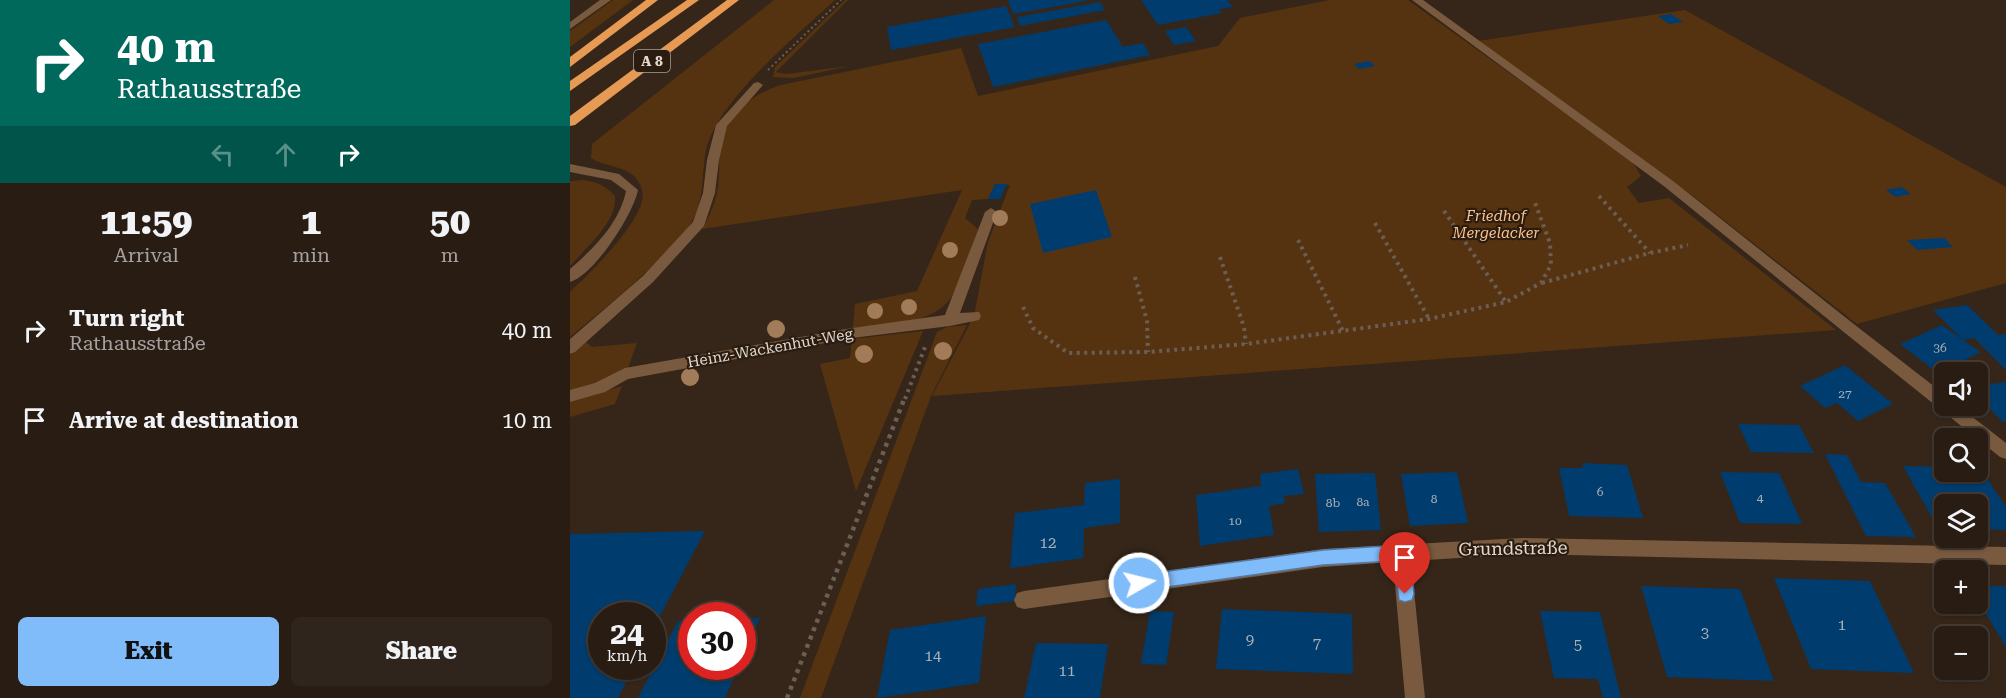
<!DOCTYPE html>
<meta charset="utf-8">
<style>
body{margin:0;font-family:"Roboto Serif",serif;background:#30251c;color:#f1f3f6;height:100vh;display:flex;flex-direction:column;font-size:22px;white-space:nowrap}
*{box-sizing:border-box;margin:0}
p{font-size:20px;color:#a5a1a0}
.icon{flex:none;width:33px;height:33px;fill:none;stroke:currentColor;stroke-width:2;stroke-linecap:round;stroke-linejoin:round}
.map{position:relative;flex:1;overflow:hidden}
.sheet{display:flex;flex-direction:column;background:#281c13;width:570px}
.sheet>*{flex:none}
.hud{background:#00695c;color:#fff;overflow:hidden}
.fabs{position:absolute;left:1364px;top:362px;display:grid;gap:12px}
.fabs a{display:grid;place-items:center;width:54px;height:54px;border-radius:9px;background:#281c13;box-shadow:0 2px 4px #0004,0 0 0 2px #443a33;font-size:30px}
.speed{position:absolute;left:18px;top:602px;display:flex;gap:12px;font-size:30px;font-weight:700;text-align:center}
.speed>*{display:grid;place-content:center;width:78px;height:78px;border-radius:50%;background:#281c13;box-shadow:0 2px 4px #0004,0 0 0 2px #443a33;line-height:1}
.speed small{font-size:15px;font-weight:400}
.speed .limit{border:9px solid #d22;background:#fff;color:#111}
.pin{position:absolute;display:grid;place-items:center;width:51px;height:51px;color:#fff;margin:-62px -26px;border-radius:50% 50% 50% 0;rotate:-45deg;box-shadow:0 0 6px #0007}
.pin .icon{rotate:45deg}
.me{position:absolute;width:66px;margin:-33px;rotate:82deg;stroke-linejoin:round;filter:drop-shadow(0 0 4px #0008)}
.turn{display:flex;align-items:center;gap:21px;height:126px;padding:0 18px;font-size:27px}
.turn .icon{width:78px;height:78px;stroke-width:2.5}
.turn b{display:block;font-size:42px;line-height:51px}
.lanes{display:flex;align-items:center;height:57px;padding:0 18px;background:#0003;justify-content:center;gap:30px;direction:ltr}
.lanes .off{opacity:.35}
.eta{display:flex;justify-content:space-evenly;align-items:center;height:102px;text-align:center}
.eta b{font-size:36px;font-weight:800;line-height:42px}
.action{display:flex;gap:12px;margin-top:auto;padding:12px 18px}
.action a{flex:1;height:69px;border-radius:9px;background:#81bcfa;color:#111;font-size:24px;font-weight:800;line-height:69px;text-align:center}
.action a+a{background:#30251c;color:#f1f3f6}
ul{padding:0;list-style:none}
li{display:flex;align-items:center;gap:18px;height:90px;padding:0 18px}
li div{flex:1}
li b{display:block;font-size:22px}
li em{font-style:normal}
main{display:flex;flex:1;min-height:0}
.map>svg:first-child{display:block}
</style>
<main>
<section class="sheet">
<div class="hud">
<div class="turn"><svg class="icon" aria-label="right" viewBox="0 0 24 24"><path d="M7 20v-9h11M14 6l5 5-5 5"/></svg><div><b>40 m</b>Rathausstraße</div></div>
<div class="lanes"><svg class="icon off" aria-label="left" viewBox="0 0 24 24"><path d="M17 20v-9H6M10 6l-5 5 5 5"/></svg><svg class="icon off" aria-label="ahead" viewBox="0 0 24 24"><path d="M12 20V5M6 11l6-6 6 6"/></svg><svg class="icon" aria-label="right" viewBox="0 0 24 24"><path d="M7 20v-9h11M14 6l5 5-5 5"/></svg></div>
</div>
<div class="eta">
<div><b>11:59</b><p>Arrival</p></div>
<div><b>1</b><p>min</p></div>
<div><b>50</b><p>m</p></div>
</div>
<ul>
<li><svg class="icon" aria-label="right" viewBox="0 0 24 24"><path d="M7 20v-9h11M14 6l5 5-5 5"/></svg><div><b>Turn right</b><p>Rathausstraße</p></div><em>40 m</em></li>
<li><svg class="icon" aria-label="arrive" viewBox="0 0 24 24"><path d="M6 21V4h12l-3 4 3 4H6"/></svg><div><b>Arrive at destination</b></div><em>10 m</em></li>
</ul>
<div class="action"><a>Exit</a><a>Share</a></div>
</section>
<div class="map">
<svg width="1436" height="698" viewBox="0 0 1436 698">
<rect width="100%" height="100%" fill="#352619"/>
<g fill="#563310">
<path d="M43,0H63L0,47V31Z"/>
<path d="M204,0H265C227,35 152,97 137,146C131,170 135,195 124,218C118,231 106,242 95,253C66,284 32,310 0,337V292C21,272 65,229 72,201C74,192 71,183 64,176C53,166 33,166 21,158L22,144Z"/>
<path d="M275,0H278L206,72L216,74L280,66L224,78L203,77L205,67Z"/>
<path d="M760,0H838L1062,161L1071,176L1057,187L1069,203L1099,198L1266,330L362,396L404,316L418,242L440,185L425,184L418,199L402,200L395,218L408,229C402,246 389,287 380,299C360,326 313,324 283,328L285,304L347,291L392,190L132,229C143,211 149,193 149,172C150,163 148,152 150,144C158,113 182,94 211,85L391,48L408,96L648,46L670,18Z"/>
<path d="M1115,10L1436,187V283L1287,324L1123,196L908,41Z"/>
<path d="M13,180C27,182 35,185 45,196C48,221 16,248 0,266V181Z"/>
<path d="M397,325L361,396L251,698H230L367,332L377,327Z"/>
<path d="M353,331L286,491L250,364L280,358L282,339Z"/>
<path d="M16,342L22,347L67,343L58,368L36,380L0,391V355Z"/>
<path d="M52,386L45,404L0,417V402Z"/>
</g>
<g fill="#003c6d">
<path d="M438,0H516V1L443,14Z"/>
<path d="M571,0H657L663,7L649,9L652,13L588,25Z"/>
<path d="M530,2L535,10L450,26L447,17Z"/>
<path d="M436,6L445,27L321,50L317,27Z"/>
<path d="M1101,14L1113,22L1099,24L1088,16Z"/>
<path d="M536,20L553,47L573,43L580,55L423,87L408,44Z"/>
<path d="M616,27L626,41L604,45L595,31Z"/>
<path d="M800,61L805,66L789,69L784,64Z"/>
<path d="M425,184H437L430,199H418Z"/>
<path d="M1332,187L1341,194L1325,197L1316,190Z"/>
<path d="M526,190L542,237L473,253L460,204Z"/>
<path d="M1374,238L1383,247L1347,250L1337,240Z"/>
<path d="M1397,305L1428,335L1436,334V370L1404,338L1393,340L1363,310Z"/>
<path d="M1372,325L1393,340L1411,352L1383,366L1375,361L1361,368L1330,344Z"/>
<path d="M1275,365L1323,404L1288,421L1267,403L1255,408L1230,386Z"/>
<path d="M1436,382V421L1433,422L1407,396V386Z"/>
<path d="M1168,424L1229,425L1244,453L1181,452Z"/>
<path d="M1255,454L1277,455L1291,482L1315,483L1346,537L1296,536Z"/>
<path d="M1012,463L1057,465L1073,518L999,516L989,468H1013Z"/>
<path d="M1333,466L1374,467V471H1407V468H1410L1436,507V530L1407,529V504H1374V528H1368Z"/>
<path d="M728,469L734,494L714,496L715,503L699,506L704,535L630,546L626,495L691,486L690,474Z"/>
<path d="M887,472L898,523L840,526L831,474Z"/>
<path d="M1150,472L1209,473L1232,524L1170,523Z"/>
<path d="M805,473L811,530L749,532L745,474Z"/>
<path d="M550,479V523L514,528L513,558L440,568L445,513L514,505L515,483Z"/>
<path d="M135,531L82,631V615H32V666H64L48,698H0V534Z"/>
<path d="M1204,578L1300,581L1344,673L1241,669Z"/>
<path d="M446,584L445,601L406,606L408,589Z"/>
<path d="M1071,586L1170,589L1204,681L1097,677Z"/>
<path d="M1407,586H1436V647L1407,599Z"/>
<path d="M652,609L782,614L783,674L646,669Z"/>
<path d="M580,611L604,612L596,665L571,664Z"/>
<path d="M970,611L1030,612L1051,698H1033L1028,679L984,678Z"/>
<path d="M416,616L409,683L307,698L320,630Z"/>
<path d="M190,618L172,658V619Z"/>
<path d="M122,620V666H169L155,698H68L108,621Z"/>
<path d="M466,643L538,644L530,698H454Z"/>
</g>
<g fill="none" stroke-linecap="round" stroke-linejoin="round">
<path stroke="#6b5e53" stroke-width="2" stroke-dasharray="2 3" stroke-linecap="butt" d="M198,70L271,0"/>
<g stroke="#6b5e53" stroke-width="4" stroke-dasharray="3 4.5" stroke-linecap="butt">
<path d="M1029,196L1080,253"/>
<path d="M874,211L936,302"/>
<path d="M805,223L859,319"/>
<path d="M728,240L773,331"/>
<path d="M650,257L674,327L676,344"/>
<path d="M565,277L577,321L578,352"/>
<path d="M972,283L1080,253L1118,245"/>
<path d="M453,307L463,328L498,353L578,352L676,344L859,319L936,302L971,283L981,265L980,243L965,203"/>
<path d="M335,399L355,347"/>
</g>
<path stroke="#6b5e53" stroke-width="4.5" stroke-dasharray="4 5" stroke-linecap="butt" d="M217,698L335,397"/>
<g fill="#795a3f" fill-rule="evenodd">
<path d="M30,0H41L0,29V22Z"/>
<path d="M842,0H853L1103,181L1285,325L1287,329L1285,333H1275L1095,187Z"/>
<path d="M188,82L193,85L157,126L149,160L145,193L134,226L83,282L5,352L0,354V339L73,276L123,222L133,193L137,160L146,125L184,83Z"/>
<path d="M0,164L49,174L68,190C63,215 24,275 0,282V269C24,248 49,224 56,191L41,180L0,172Z"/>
<path d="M421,208L427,212L390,313L409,312L411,316L409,320L380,326L282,338L58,379L35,392L0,402V390L25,383L55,368L282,328L375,315L415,212Z"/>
</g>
<g fill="#795a3f" fill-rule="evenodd">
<path d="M1280,324L1285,325L1374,394V405H1387L1436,443V459L1430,457L1275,333L1273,329L1275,325Z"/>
<path d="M952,538L1436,547V565L952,554L841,561L855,698H835L823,562L753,567L454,609L447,607L444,600L447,593L454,591L753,549Z"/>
</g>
<g fill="#e79a53" fill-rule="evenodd">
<path d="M76,0H88L0,67V57Z"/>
<path d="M117,0H129L0,91V81Z"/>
<path d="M157,0H169L5,125L0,126V116Z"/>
</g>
</g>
<g fill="#a27b59">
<circle cx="430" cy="218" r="8"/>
<circle cx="380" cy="250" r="8"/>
<circle cx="339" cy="307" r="8"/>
<circle cx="305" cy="311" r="8"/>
<circle cx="206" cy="329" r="9"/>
<circle cx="373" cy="351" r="9"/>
<circle cx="294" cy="354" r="9"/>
<circle cx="120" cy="377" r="9"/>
</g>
<path fill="#81bcfa" stroke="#547aa2" stroke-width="1.5" d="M831,545L837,547L840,552L844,594L842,600L835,602L829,600L824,561L753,565L569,591L563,589L560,583L563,578L569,575L753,550Z"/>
<g text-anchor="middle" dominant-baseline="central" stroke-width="4.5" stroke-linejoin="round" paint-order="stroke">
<g font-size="12" fill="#aab1b7">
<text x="1370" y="348">36</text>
<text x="1275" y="394">27</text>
<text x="1030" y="492">6</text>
<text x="1190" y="498">4</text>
<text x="864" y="499">8</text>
<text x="793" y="502">8a</text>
<text x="763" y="503">8b</text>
<text x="665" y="521">10</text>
</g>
<rect fill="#2b1c10" stroke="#aba096" stroke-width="1.5" x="64" y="50" width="36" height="22" rx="4.5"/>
<g font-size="14" font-weight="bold" fill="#e2d8d0">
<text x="82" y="61">A 8</text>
</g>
<g font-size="15" font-style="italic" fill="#fbc08e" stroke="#2b1c10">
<text x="926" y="216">Friedhof<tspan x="926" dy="17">Mergelacker</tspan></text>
</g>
<g font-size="15" fill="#e2d8d0" stroke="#2b1c10">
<text transform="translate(200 348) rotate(-10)">Heinz-Wackenhut-Weg</text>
</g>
<g font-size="15" fill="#aab1b7">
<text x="478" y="543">12</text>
<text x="1272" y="625">1</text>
<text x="1135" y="633">3</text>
<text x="680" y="640">9</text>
<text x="747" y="643">7</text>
<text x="1008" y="645">5</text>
<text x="363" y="656">14</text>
<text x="497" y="671">11</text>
</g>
<g font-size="18" fill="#e2d8d0" stroke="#2b1c10">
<text transform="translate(943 548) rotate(-1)">Grundstraße</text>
</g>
</g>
</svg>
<div class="fabs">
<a><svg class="icon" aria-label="sound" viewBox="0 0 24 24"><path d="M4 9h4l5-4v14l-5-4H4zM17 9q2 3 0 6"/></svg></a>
<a><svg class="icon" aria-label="search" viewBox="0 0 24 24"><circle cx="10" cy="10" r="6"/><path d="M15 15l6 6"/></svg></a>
<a><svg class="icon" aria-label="layers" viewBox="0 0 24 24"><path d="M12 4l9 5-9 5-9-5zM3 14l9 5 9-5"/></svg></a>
<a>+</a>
<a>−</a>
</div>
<div class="speed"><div>24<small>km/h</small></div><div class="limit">30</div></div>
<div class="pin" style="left:835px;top:594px;background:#d93025"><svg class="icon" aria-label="arrive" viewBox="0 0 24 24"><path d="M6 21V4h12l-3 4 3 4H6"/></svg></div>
<svg class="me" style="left:569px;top:583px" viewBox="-20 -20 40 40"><circle r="17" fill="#81bcfa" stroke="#fff" stroke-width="3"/><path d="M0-11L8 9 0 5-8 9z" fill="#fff"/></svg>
</div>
</main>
